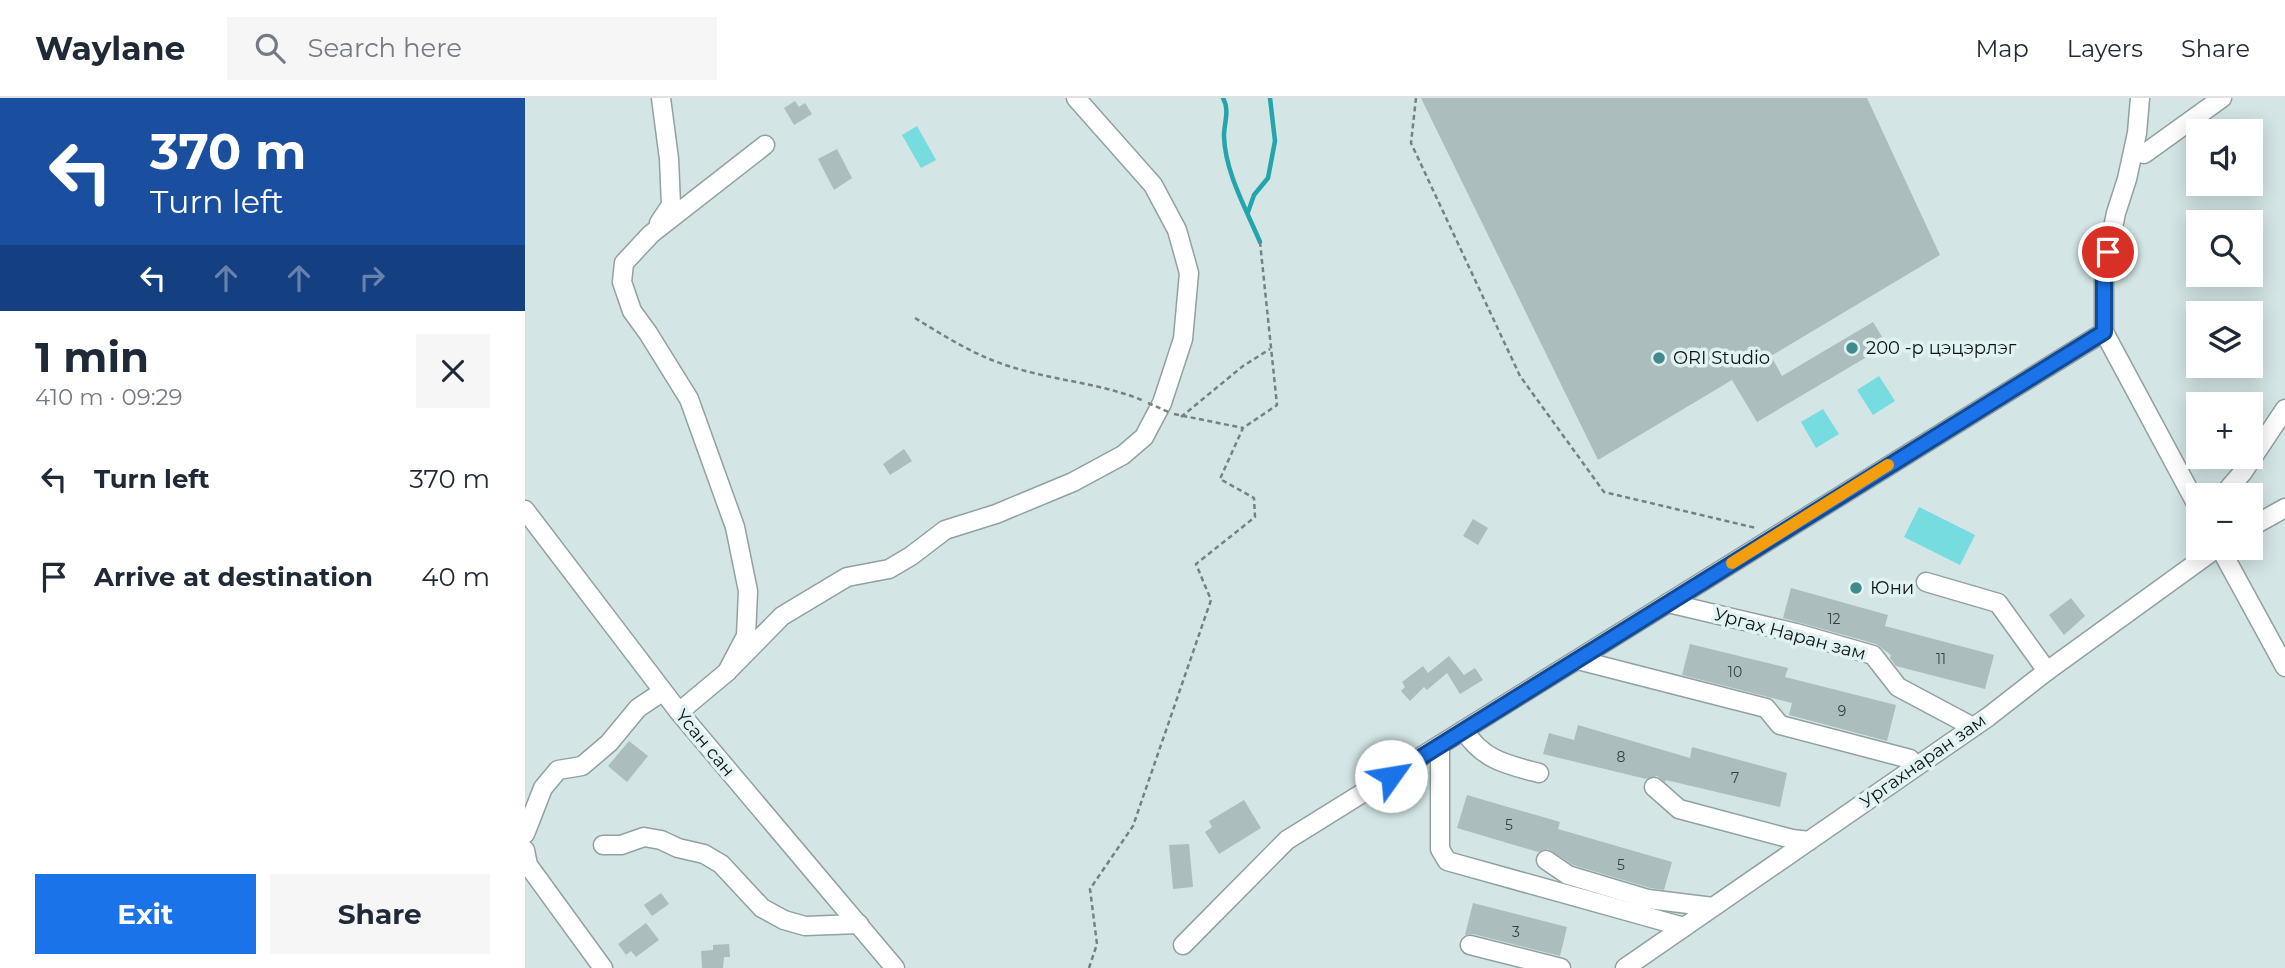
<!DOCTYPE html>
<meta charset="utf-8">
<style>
body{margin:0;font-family:Montserrat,sans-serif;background:#f6f6f7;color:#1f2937;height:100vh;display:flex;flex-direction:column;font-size:26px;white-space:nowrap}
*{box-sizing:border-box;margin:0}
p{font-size:23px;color:#747a83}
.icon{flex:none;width:38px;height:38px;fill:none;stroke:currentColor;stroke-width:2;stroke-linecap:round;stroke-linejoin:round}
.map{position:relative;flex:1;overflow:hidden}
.sheet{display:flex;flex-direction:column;background:#fff;width:525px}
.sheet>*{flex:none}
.guide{background:#1a4fa0;color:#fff;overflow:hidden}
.fabs{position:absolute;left:1661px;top:21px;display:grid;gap:14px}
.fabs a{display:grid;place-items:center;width:77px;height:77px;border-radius:0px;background:#fff;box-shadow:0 4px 18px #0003;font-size:35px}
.pin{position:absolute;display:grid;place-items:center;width:60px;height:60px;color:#fff;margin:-30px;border:4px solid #fff;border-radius:50%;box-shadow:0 2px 7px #0007}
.me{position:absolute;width:77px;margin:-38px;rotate:58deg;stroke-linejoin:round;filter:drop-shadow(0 0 5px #0008)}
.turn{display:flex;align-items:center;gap:24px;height:147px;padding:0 35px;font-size:32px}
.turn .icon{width:91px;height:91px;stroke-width:2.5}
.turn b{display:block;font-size:49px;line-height:60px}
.lanes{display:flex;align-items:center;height:66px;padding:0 35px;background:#0003;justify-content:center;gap:35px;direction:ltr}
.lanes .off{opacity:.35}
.round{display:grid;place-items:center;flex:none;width:74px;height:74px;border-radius:0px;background:#f6f6f7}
.overview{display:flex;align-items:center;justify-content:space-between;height:119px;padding:0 35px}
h1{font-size:42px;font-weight:700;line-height:52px}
.button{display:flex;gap:14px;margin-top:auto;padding:14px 35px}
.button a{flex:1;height:80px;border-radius:0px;background:#1a73e8;color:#fff;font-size:28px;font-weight:700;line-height:80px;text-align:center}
.button a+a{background:#f6f6f7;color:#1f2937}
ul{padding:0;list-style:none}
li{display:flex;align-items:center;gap:21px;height:98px;padding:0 35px}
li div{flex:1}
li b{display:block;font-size:26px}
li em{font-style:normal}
header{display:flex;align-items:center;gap:42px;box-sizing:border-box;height:98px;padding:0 35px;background:#fff;border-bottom:2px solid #e0e1e3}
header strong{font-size:33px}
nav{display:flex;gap:38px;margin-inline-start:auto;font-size:24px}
.search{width:490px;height:63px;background:#f6f6f7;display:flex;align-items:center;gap:18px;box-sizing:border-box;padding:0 24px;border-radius:0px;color:#747a83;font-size:26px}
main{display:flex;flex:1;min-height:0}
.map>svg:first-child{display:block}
</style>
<header>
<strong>Waylane</strong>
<div class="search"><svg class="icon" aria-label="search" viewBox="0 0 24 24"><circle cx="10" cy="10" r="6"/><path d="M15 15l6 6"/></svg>Search here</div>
<nav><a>Map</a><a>Layers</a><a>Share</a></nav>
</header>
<main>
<section class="sheet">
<div class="guide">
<div class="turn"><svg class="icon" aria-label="left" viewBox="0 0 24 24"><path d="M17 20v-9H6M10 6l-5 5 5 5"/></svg><div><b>370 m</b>Turn left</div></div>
<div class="lanes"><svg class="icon" aria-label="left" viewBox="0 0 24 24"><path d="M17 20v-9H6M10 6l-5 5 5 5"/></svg><svg class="icon off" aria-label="ahead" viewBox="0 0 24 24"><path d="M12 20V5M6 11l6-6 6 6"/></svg><svg class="icon off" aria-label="ahead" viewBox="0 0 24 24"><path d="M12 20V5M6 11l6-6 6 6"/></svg><svg class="icon off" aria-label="right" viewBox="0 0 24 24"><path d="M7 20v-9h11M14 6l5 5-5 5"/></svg></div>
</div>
<div class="overview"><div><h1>1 min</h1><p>410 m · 09:29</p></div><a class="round"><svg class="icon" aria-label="close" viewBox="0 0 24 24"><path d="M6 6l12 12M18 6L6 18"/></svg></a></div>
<ul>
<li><svg class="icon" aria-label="left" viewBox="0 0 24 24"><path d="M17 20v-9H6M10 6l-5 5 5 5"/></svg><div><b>Turn left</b></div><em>370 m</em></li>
<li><svg class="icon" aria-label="arrive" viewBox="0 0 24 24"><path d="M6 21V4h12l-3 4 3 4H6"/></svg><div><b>Arrive at destination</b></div><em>40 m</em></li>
</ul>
<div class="button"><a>Exit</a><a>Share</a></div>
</section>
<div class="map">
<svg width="1760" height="870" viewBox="0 0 1760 870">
<rect width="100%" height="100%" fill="#d3e5e5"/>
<g fill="#76dce0">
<path d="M392,28L411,62L396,70L377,37Z"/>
<path d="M1354,278L1370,303L1348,317L1332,292Z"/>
<path d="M1298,311L1314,336L1291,350L1276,324Z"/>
<path d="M1394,409L1450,437L1435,467L1379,439Z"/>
</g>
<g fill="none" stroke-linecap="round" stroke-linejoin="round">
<g stroke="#23a5ab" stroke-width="4.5">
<path d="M698,0C705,12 699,25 699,38C700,74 721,111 735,144"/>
<path d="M723,114L729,97L743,80L750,43L745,0"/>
</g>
</g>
<g fill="#acbdbd">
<path d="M896,0H1342L1415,157L1246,258L1257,278L1348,224L1362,247L1232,324L1207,282L1073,362Z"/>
<path d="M270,3L274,9L280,5L287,16L269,27L259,10Z"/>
<path d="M312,51L327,80L309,92L293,61Z"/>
<path d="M379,351L387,363L365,377L358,366Z"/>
<path d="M948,421L963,430L953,447L938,438Z"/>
<path d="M1266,490L1363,517L1360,528L1469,557L1460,591L1371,568L1365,560L1366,557L1351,546L1258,520Z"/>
<path d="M1546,500L1560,518L1539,537L1524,517Z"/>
<path d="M1165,546L1263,570L1260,579L1371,607L1362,643L1264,617L1267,605L1157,577Z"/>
<path d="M924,558L939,577L950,570L958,582L935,596L922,575L902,592L899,589L885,603L876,593L880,589L877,584L898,568L903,575Z"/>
<path d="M1053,627L1165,660L1167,649L1262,675L1255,709L1141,682L1140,684L1132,678L1121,681L1018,656L1024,635L1049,642Z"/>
<path d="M104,643L123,658L102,684L83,668Z"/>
<path d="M942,697L1035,724L1033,731L1147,764L1139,792L1125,790L1048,767L1023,751L1013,754L932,730Z"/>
<path d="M719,702L736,730L694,756L680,734L687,729L684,723Z"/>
<path d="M664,746L668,789L648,791L644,747Z"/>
<path d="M136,795L144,806L127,818L119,807Z"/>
<path d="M948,805L1042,829L1035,858L948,836L940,837Z"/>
<path d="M121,825L134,842L111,859L106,853L101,857L93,846Z"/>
<path d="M204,846L205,859H199L198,870H177L176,853L188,852V847Z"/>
</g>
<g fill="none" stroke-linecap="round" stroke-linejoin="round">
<g stroke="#91a1a2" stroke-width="21">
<g id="street">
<path d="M1619,56L1697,0"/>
<path d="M134,125L146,107L144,61L136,0"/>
<path d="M1579,234V173L1591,115L1602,81L1612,35L1615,0"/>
<path d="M1698,397L1718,374L1760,311"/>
<path d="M0,412L154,614L370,870"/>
<path d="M1726,429L1760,410"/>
<path d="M1695,450L1760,569"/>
<path d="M1401,484L1473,505L1522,573"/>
<path d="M1143,505L1271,535L1348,557L1373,589L1448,629"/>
<path d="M1053,562L1241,610L1255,627L1385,661L1391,668"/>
<path d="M202,574L257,518L322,479L364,471L386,458L420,432L471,416L548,384L598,357L619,339L637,305L658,241L664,175L652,132L628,87L551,0"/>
<path d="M154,614L202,574L221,538L223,493L210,429L164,301L123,235L107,213L97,184L99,165L126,136L240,47"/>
<path d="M939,632C957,662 983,667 1014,675"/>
<path d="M915,647V751L922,763L1159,829"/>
<path d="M1129,689L1154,711L1267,741L1284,743"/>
<path d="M0,736L18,690L33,672L57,668L84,645L113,610L137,594"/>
<path d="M78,747H96L119,739L136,742L153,750L179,756L196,766L237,810L259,822L280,828L334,826"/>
<path d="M0,752L3,767L78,870"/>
<path d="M1021,762L1043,777L1123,801L1188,809"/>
<path d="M658,847L762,742L1579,234L1673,409"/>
<path d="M945,847L1036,870"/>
<path d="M1100,870L1463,619L1522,573L1692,450"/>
</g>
</g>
<g stroke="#768282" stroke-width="2.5" stroke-dasharray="5 3.5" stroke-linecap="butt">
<path d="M891,0L886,45L995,278L1079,394L1231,430"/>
<path d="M390,220C421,239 452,259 487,269C530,283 577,285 619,303"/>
<path d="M649,316L718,330"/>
<path d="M656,319L718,268L745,251"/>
<path d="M564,870L572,846L565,791L608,728L686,502L671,466L730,419L729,400L695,381L718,330L752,307L735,144"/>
</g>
<use href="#street" stroke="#fff" stroke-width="18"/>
<path stroke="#768282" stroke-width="2.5" stroke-dasharray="5 3.5" stroke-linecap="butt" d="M623,305L646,315"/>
</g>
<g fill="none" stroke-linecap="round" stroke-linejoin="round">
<g stroke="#114b97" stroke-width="18">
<path id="route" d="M866,678L1579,234V173L1583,154"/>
</g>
<use href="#route" stroke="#1a73e8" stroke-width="12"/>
<path stroke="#f59e0b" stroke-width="12" d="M1207,465L1363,367"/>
</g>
<g fill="#428a8d" stroke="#e0f2f2" stroke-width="2.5">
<circle cx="1327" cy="250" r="7"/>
<circle cx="1134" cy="260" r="7"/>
<circle cx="1331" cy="490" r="7"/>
</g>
<g text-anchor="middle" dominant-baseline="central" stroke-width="7" stroke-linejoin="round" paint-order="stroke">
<g font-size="14" fill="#363f3f">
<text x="1309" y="521">12</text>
<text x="1416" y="561">11</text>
<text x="1210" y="574">10</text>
<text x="1317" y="613">9</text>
<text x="1096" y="659">8</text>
<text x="1210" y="680">7</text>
<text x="984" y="727">5</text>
<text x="1096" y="767">5</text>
<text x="991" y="834">3</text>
</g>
<g font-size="18" fill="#0f1515" stroke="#e0f2f2" text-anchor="start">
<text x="1341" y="250">200 -р цэцэрлэг</text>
<text x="1148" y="260">ORI Studio</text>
<text x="1345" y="490">Юни</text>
</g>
<g font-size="18" fill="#0f1515" stroke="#e0f2f2">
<text transform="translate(1265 536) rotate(15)">Ургах Наран зам</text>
<text transform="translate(180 645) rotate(50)">Үсан сан</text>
<text transform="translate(1398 663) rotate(-35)">Ургахнаран зам</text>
</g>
</g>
</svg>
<div class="fabs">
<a><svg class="icon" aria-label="sound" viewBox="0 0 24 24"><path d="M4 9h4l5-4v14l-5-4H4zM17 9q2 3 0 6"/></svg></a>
<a><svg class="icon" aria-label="search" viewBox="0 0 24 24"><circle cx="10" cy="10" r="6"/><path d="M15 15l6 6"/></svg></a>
<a><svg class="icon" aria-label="layers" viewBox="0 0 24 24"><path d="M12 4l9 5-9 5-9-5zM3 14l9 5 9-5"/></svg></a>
<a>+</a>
<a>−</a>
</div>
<div class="pin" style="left:1583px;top:154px;background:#d93025"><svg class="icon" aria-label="arrive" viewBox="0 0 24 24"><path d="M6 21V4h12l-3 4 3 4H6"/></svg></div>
<svg class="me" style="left:866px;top:678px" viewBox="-20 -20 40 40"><circle r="19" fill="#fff"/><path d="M0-13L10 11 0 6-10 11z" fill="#1a73e8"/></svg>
</div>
</main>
